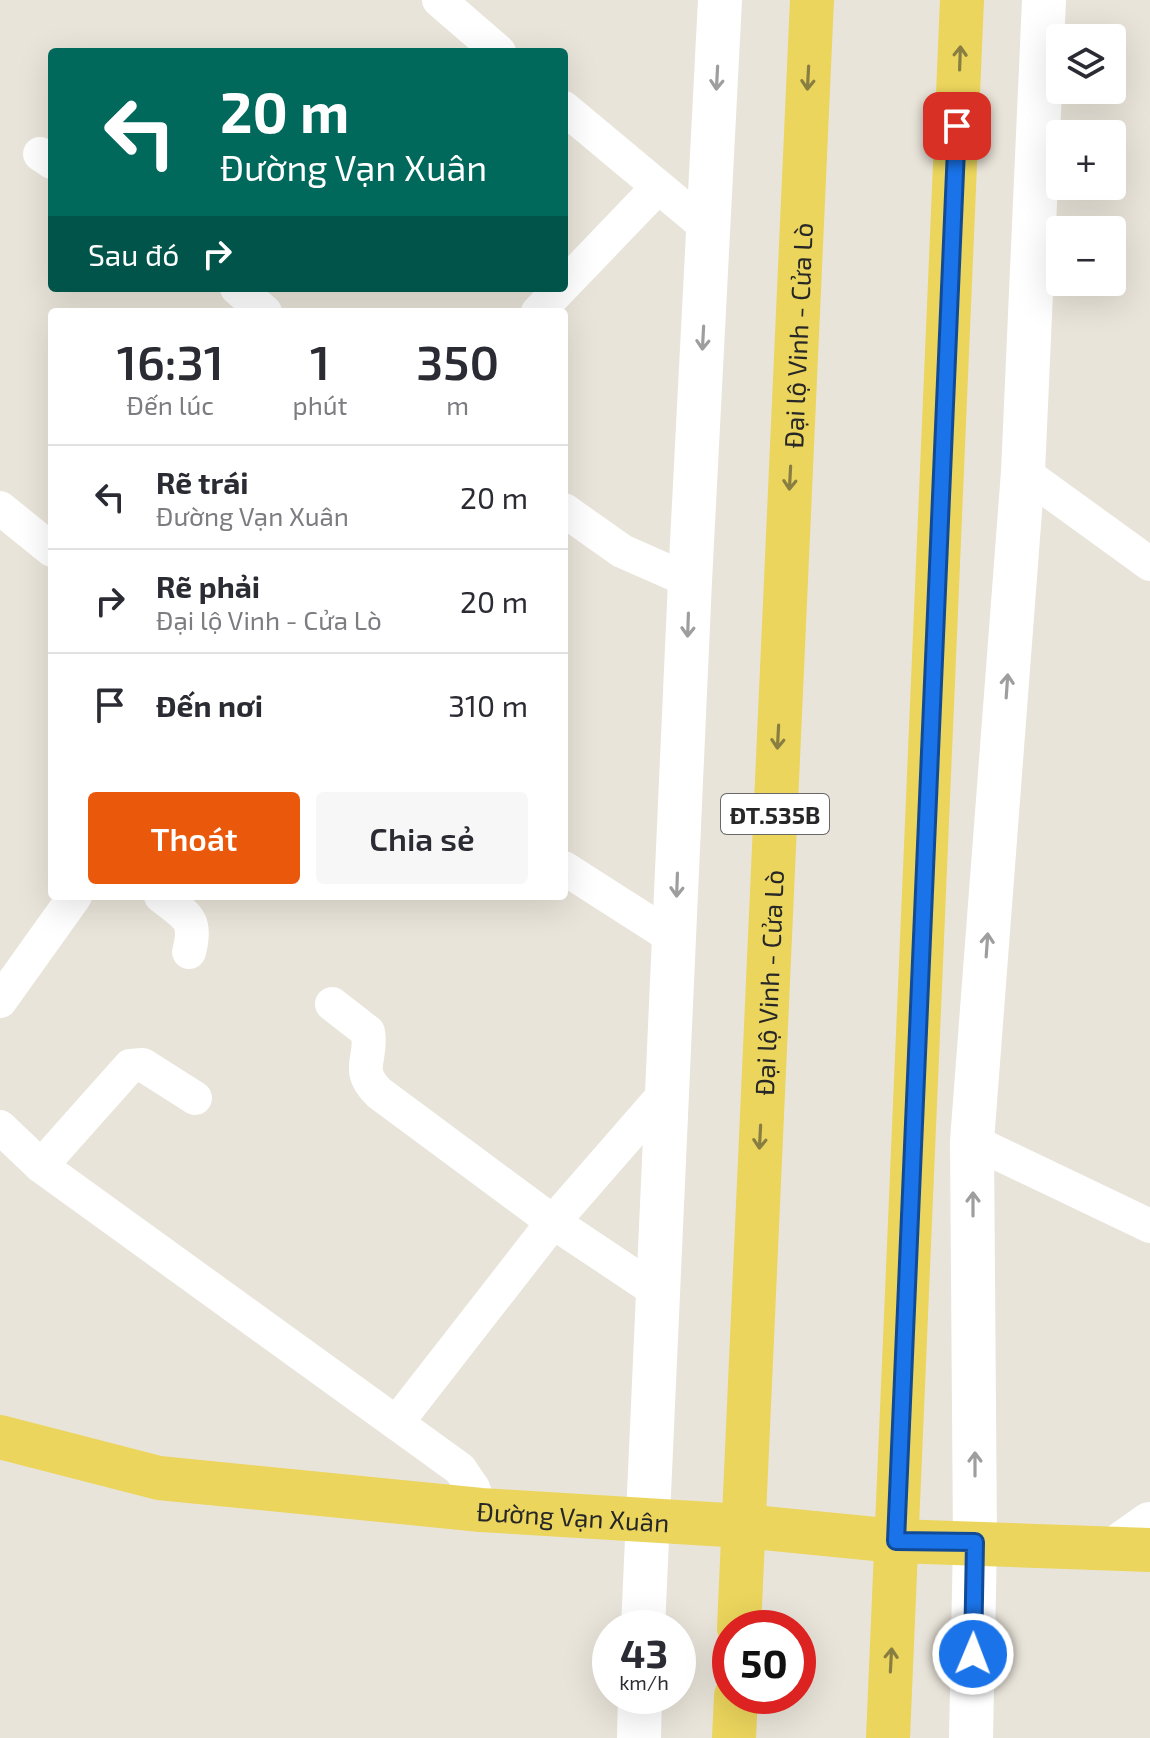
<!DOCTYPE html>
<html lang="vi">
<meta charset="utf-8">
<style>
body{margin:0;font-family:"Exo 2",sans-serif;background:#f7f7f7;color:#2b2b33;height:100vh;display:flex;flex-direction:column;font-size:30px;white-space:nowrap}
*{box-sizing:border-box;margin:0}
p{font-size:26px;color:#7c7c81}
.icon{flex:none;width:44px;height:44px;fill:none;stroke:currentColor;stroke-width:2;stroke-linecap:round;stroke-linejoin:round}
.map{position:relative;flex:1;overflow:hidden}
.panel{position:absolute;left:48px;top:308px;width:520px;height:592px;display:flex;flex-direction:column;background:#fff;border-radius:8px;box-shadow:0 8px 32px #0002}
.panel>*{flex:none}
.guide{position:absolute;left:48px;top:48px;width:520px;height:244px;border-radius:8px;box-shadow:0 8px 32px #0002;background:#00695c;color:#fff;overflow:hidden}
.tools{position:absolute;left:1046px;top:24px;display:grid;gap:16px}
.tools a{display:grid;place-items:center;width:80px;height:80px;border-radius:8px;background:#fff;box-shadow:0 8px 32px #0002;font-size:40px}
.speed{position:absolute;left:592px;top:1610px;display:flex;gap:16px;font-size:40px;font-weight:700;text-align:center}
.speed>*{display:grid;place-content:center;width:104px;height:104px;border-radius:50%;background:#fff;box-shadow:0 8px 32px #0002;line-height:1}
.speed small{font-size:20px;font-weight:400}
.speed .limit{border:12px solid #d22;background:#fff;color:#111}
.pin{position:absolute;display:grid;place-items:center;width:68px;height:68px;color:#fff;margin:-34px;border-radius:16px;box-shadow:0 4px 12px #0006}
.me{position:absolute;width:88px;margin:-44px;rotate:1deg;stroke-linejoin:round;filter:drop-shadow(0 0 6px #0008)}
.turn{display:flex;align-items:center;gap:28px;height:168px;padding:0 40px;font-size:36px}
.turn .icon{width:104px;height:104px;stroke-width:2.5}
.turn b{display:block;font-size:56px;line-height:68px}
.then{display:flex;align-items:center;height:76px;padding:0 40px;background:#0003;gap:16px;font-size:30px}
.eta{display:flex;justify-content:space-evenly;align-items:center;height:136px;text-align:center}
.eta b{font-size:48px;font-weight:600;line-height:56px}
.button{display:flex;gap:16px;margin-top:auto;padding:16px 40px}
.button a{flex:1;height:92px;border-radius:8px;background:#ea580c;color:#fff;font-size:32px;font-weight:600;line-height:92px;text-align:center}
.button a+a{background:#f7f7f7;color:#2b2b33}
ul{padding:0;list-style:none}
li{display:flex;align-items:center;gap:24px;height:104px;padding:0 40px;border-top:2px solid #e1e1e2}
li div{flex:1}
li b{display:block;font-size:30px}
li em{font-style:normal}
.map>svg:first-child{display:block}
</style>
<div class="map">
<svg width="1150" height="1738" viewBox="0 0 1150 1738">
<rect width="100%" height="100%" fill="#e9e4d9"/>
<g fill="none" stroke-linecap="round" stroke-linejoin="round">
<g stroke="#fff" stroke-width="34">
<path d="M439,0L499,52"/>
<path d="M564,108L709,229"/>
<path d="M40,154L52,162"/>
<path d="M564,285L657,188"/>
<path d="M237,288L265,312"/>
<path d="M538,312L561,288"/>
<path d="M1023,472L1150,564"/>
<path d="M0,508L52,550"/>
<path d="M564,510L622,551L690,581"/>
<path d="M564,868L675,939"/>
<path d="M161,896C186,916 198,918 189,952"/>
<path d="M0,1001L75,896"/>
<path d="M332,1004L368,1032C373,1059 354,1069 379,1093L553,1222L658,1292"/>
<path d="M0,1127L41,1166L460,1469L473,1488L481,1510"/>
<path d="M972,1141L1150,1226"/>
<path d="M41,1166L130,1066L143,1065L195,1098"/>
<path d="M398,1421L553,1222L668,1090"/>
</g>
<g stroke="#fff" stroke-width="44">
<path d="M1116,1548L1150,1524"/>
<path d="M643,1628L690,581L720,0"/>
<path d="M639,1738L640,1696"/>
<path d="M971,1738L975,1542L972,1141L1023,472L1044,0"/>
</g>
<g stroke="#ebd55d" stroke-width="44">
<path id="s1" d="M0,1437L159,1478L481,1510L743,1526L896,1541L1150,1550"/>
<path id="s2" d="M739,1628L812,0"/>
<path d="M734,1738L736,1696"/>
<path d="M888,1738L962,0"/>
</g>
</g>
<defs><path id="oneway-shaft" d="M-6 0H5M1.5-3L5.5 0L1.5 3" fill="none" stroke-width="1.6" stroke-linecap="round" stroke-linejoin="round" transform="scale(2)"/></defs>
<g stroke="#897e42">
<use href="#oneway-shaft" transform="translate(960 58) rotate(-88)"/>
<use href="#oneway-shaft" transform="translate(808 78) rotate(93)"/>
<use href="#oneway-shaft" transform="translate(790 478) rotate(93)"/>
<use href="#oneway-shaft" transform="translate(778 737) rotate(93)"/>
<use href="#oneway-shaft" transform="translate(760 1137) rotate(93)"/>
<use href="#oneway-shaft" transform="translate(891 1660) rotate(-87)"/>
</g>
<g stroke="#9e9e9e">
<use href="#oneway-shaft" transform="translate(717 78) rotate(93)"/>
<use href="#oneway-shaft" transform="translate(703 338) rotate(93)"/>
<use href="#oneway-shaft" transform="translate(688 625) rotate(92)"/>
<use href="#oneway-shaft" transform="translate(1007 686) rotate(-86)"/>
<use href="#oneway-shaft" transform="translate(677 885) rotate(92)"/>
<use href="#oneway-shaft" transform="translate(987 945) rotate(-86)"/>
<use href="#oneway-shaft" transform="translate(973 1204) rotate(-90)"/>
<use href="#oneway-shaft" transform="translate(975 1464) rotate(-90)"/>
</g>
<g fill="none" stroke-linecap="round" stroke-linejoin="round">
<g stroke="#114b97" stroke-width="20">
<path id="route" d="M957,126L896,1541L975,1542L973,1654"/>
</g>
<use href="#route" stroke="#1a73e8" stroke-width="14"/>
</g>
<g text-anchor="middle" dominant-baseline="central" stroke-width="8" stroke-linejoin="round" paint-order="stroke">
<rect fill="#fff" stroke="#686868" stroke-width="2" x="721" y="794" width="108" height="40" rx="6"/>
<g font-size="24" font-weight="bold" fill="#272727">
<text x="775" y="814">ĐT.535B</text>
</g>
<g font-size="26" fill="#272727" stroke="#fff">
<text stroke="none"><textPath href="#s2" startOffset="1294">Đại lộ Vinh - Cửa Lò</textPath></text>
<text stroke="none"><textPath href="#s2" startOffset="646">Đại lộ Vinh - Cửa Lò</textPath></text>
<text stroke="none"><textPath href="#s1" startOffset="580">Đường Vạn Xuân</textPath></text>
</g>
</g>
</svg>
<div class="tools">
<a><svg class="icon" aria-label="layers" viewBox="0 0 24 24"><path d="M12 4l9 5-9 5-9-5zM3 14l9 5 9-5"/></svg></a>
<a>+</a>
<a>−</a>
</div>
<div class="speed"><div>43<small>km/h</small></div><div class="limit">50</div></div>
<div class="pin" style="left:957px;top:126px;background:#d93025"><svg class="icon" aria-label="arrive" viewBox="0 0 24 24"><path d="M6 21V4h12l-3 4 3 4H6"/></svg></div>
<svg class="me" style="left:973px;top:1654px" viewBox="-20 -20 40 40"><circle r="17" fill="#1a73e8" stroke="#fff" stroke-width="3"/><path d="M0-11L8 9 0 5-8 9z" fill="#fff"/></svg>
<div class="guide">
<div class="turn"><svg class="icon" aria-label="left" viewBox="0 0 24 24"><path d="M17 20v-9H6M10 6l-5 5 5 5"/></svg><div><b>20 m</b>Đường Vạn Xuân</div></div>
<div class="then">Sau đó<svg class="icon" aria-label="right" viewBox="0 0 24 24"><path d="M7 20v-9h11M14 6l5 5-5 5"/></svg></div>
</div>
<section class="panel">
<div class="eta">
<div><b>16:31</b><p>Đến lúc</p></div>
<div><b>1</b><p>phút</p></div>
<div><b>350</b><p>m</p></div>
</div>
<ul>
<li><svg class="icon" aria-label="left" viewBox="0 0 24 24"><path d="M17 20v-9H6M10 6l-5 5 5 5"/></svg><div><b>Rẽ trái</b><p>Đường Vạn Xuân</p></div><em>20 m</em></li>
<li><svg class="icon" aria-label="right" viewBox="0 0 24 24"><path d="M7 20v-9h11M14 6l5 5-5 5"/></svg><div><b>Rẽ phải</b><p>Đại lộ Vinh - Cửa Lò</p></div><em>20 m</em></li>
<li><svg class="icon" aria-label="arrive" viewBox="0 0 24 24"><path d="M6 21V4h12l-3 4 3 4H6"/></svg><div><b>Đến nơi</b></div><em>310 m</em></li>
</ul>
<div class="button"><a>Thoát</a><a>Chia sẻ</a></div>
</section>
</div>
